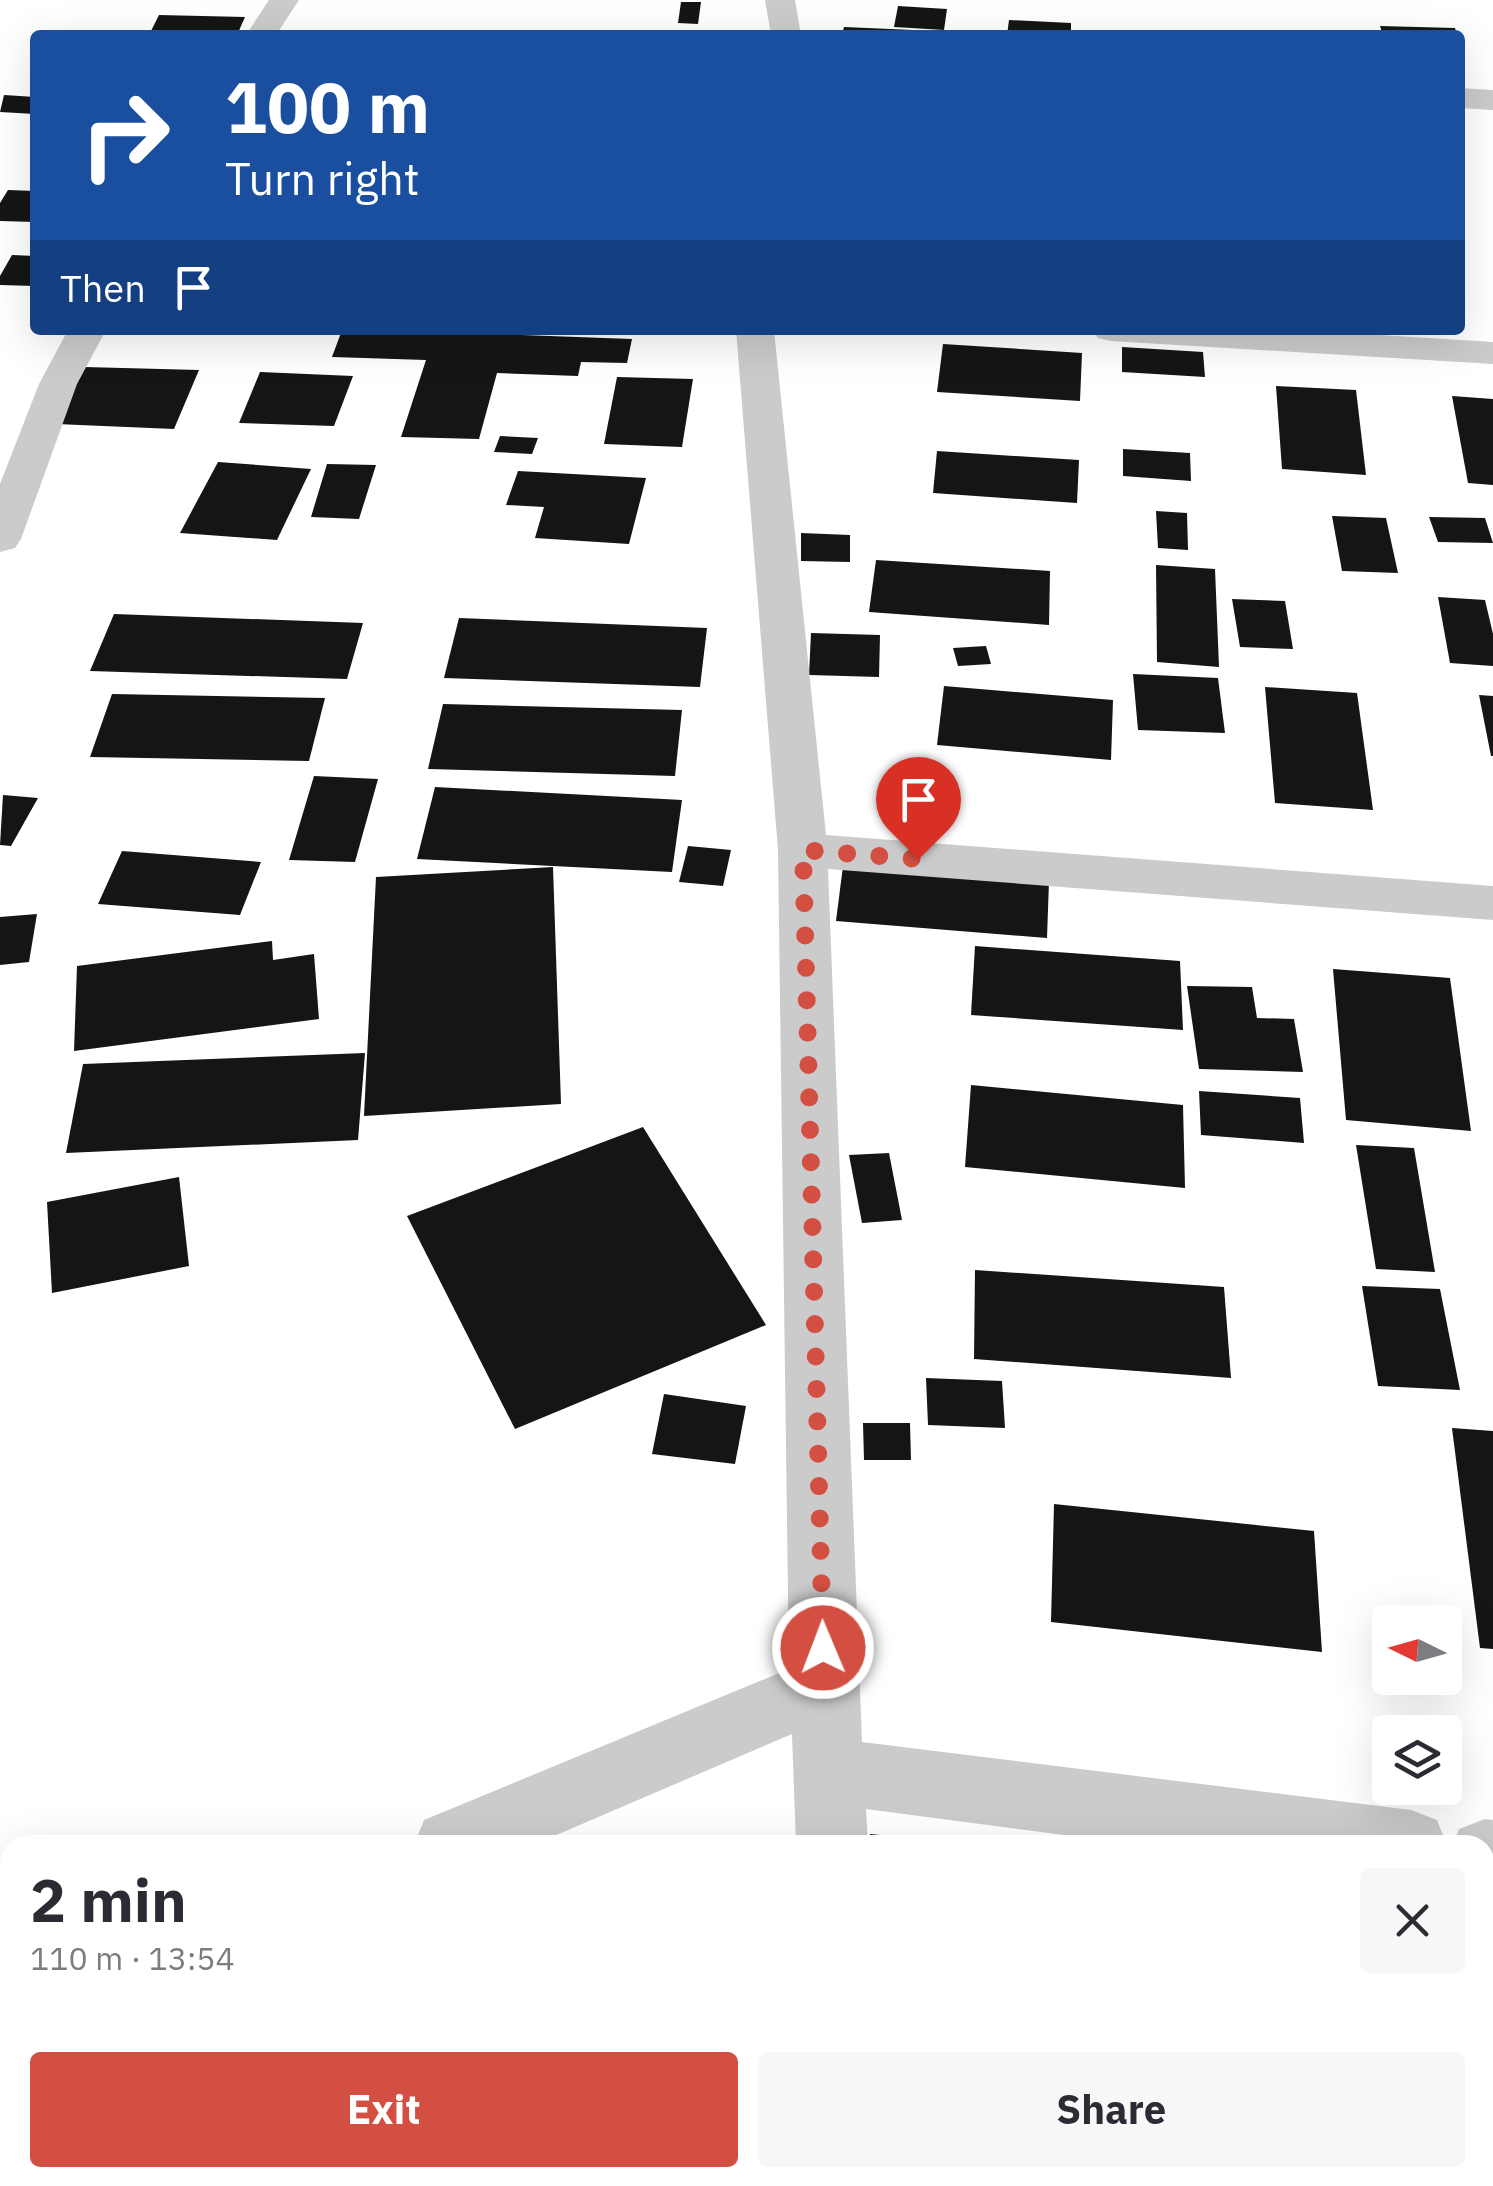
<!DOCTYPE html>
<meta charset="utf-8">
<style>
body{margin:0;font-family:"IBM Plex Sans",sans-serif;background:#f7f7f7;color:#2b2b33;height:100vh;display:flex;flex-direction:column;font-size:38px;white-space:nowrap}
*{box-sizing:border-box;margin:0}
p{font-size:32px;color:#7c7c81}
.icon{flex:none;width:55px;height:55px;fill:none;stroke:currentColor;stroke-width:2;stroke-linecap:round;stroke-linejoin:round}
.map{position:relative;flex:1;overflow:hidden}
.drawer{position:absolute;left:0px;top:1835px;width:1495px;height:352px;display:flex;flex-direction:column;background:#fff;border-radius:30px 30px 0 0;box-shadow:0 10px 40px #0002}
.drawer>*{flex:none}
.top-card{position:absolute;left:30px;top:30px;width:1435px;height:305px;border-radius:10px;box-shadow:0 10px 40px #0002;background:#1a4fa0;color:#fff;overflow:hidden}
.needle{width:65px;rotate:275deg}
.buttons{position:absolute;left:1372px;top:1605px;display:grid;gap:20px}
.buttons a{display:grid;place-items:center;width:90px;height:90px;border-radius:10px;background:#fff;box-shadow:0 10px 40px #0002;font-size:50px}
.pin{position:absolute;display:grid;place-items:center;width:85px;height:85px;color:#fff;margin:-102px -42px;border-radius:50% 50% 50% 0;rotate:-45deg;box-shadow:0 0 10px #0007}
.pin .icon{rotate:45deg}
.me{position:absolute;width:110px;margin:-55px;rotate:359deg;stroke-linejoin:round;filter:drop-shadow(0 0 8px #0008)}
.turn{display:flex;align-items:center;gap:35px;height:210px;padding:0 30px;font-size:45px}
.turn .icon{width:130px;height:130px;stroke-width:2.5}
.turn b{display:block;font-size:70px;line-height:85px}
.then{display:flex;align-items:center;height:95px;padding:0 30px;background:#0003;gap:20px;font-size:38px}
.round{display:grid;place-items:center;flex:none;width:105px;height:105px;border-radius:10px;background:#f7f7f7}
.headline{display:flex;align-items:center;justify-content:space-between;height:170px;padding:0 30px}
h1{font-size:60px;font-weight:700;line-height:75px}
.cta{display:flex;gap:20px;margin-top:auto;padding:20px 30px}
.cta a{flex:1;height:115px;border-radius:10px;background:#d34f42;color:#fff;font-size:40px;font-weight:700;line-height:115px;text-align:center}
.cta a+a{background:#f7f7f7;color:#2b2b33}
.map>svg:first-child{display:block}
</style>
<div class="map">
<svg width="1493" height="2186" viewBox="0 0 1493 2186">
<rect width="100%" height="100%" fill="#fff"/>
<g fill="#151515">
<path d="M681,2H701L698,24L678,23Z"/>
<path d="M898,6L947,9L944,30L894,27Z"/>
<path d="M159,15L245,17L237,35H149Z"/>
<path d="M1009,20L1071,23V35H1007Z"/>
<path d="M1380,26L1455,28L1457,35H1383Z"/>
<path d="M844,27L960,32V35H842Z"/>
<path d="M4,95L35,97V114L0,112Z"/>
<path d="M8,190L35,191V222L0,221V203Z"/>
<path d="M12,255L35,256V286L0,285V276Z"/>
<path d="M342,330L435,332L632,339L627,363L581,362L578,376L497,373L479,439L401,437L426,360L332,357Z"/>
<path d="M943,344L1082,353L1080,401L937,392Z"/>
<path d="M1122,347L1203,352L1205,377L1122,372Z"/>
<path d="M85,367L199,370L174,429L56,424Z"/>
<path d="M260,372L353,376L334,426L239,423Z"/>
<path d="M617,377L693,379L682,447L604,444Z"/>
<path d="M1276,386L1356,390L1366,475L1282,469Z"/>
<path d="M1452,396L1493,399V485L1468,483Z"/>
<path d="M500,436L538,438L532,454L494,452Z"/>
<path d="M1123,449L1190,453L1191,481L1123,476Z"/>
<path d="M937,451L1079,460L1077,503L933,493Z"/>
<path d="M218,462L311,469L277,540L180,533Z"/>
<path d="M327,464L376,465L359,519L311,517Z"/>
<path d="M518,471L646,478L629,544L535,538L544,507L506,505Z"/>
<path d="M1156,511L1187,513L1188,550L1158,548Z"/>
<path d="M1332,516L1386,518L1398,573L1342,571Z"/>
<path d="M1429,517L1485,518L1493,543L1438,542Z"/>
<path d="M801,533L850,535V562L801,561Z"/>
<path d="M876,560L1050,571L1049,625L869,612Z"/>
<path d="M1156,565L1215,569L1219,667L1157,662Z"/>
<path d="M1438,597L1485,600L1493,634V666L1450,663Z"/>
<path d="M1232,599L1285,601L1293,649L1240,647Z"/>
<path d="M114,614L363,623L347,679L90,671Z"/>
<path d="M459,618L707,628L700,687L444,678Z"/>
<path d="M811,633L880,635L879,677L809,675Z"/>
<path d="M986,646L991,664L958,666L953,648Z"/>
<path d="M1133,674L1218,678L1225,733L1138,730Z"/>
<path d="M944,686L1113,700L1111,760L937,745Z"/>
<path d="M1265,687L1357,693L1373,810L1275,803Z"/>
<path d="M112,694L325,698L309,761L90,757Z"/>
<path d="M1479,695L1493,696V756H1491Z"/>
<path d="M443,704L682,710L675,776L428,769Z"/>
<path d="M314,776L378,779L355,862L289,860Z"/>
<path d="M435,787L682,800L672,872L417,859Z"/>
<path d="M3,795L38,798L11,846L0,845Z"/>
<path d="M688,846L731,850L723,886L679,882Z"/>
<path d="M122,851L261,862L240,915L98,904Z"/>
<path d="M843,866L1049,881L1047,938L836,921Z"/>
<path d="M553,867L561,1104L364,1116L376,877Z"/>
<path d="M37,914L29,962L0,965V917Z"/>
<path d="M272,941L273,960L314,954L319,1019L74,1051L77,966Z"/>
<path d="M975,946L1180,961L1183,1030L971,1015Z"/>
<path d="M1333,969L1450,978L1471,1131L1346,1120Z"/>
<path d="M1187,986L1252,987L1257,1018L1294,1019L1303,1072L1199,1069Z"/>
<path d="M365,1053L358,1140L66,1153L83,1064Z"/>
<path d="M971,1085L1183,1105L1185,1188L965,1167Z"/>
<path d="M1199,1091L1300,1098L1304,1143L1201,1135Z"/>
<path d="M643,1127L766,1325L515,1429L407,1216Z"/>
<path d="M1356,1145L1414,1148L1435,1272L1376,1269Z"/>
<path d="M889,1153L902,1220L862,1223L849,1155Z"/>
<path d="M179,1177L189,1266L52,1293L47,1202Z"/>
<path d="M975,1270L1224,1287L1231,1378L974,1359Z"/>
<path d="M1362,1286L1440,1289L1460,1390L1378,1386Z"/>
<path d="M926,1378L1002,1381L1005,1428L928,1425Z"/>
<path d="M664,1394L746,1406L735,1464L652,1454Z"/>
<path d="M863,1423H910L911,1460H864Z"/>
<path d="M1452,1428L1493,1431V1649L1480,1648Z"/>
<path d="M1054,1504L1314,1531L1322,1652L1051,1622Z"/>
<path d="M870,1834L951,1842V1845H870Z"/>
<path d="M1485,1971L1493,1972V2034L1485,2033Z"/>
<path d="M1485,2053H1493V2186H1489L1485,2158Z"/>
<path d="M384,2178H679L682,2186H386Z"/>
<path d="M1234,2178H1284V2186L1234,2180Z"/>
</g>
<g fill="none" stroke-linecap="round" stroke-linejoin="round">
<g fill="#cbcbcb" fill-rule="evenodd">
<path d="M269,0H299L276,35H246Z"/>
<path d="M765,0H795L801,35H771Z"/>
<path d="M1460,88L1493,90V110L1460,108Z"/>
<path d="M68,330H106L77,384L21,539L15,548L0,552V484L39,384Z"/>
<path d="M736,330H774L826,835L1493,886V920L828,869L862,1742L1411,1810L1437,1820L1447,1845H1140L866,1809L868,1845H796L792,1734L533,1845H414L424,1820L789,1669L778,850Z"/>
<path d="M1092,330H1300L1493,342V364L1111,341L1098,338Z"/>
<path d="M1485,1819L1493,1820V1890L1485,1889V1845H1453L1459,1829Z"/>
<path d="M10,1993V2069L0,2073V1997Z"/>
<rect x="811" y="2178" width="80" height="8"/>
</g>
</g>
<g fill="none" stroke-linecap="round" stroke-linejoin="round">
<path stroke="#d34f42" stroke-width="18" stroke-dasharray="0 32.4" d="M823,1648L803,850L918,859"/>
</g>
</svg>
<div class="buttons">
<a><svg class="needle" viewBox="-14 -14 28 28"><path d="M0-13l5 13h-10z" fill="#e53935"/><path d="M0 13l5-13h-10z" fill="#7c7c81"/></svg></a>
<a><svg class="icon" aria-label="layers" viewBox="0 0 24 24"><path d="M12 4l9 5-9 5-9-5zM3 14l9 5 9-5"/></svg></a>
</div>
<div class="pin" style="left:918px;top:859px;background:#d93025"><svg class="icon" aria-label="arrive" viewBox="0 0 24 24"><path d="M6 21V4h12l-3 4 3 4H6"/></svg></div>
<svg class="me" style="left:823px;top:1648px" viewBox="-20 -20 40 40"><circle r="17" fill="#d34f42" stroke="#fff" stroke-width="3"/><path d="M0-11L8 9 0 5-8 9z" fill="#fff"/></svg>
<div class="top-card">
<div class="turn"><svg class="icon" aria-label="right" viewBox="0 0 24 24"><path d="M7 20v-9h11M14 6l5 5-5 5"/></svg><div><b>100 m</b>Turn right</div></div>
<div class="then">Then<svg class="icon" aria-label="arrive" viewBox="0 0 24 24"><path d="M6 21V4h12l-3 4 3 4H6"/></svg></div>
</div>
<section class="drawer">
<div class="headline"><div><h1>2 min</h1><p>110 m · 13:54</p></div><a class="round"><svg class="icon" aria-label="close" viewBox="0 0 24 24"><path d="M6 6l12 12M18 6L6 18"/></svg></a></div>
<div class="cta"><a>Exit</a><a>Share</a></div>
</section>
</div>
